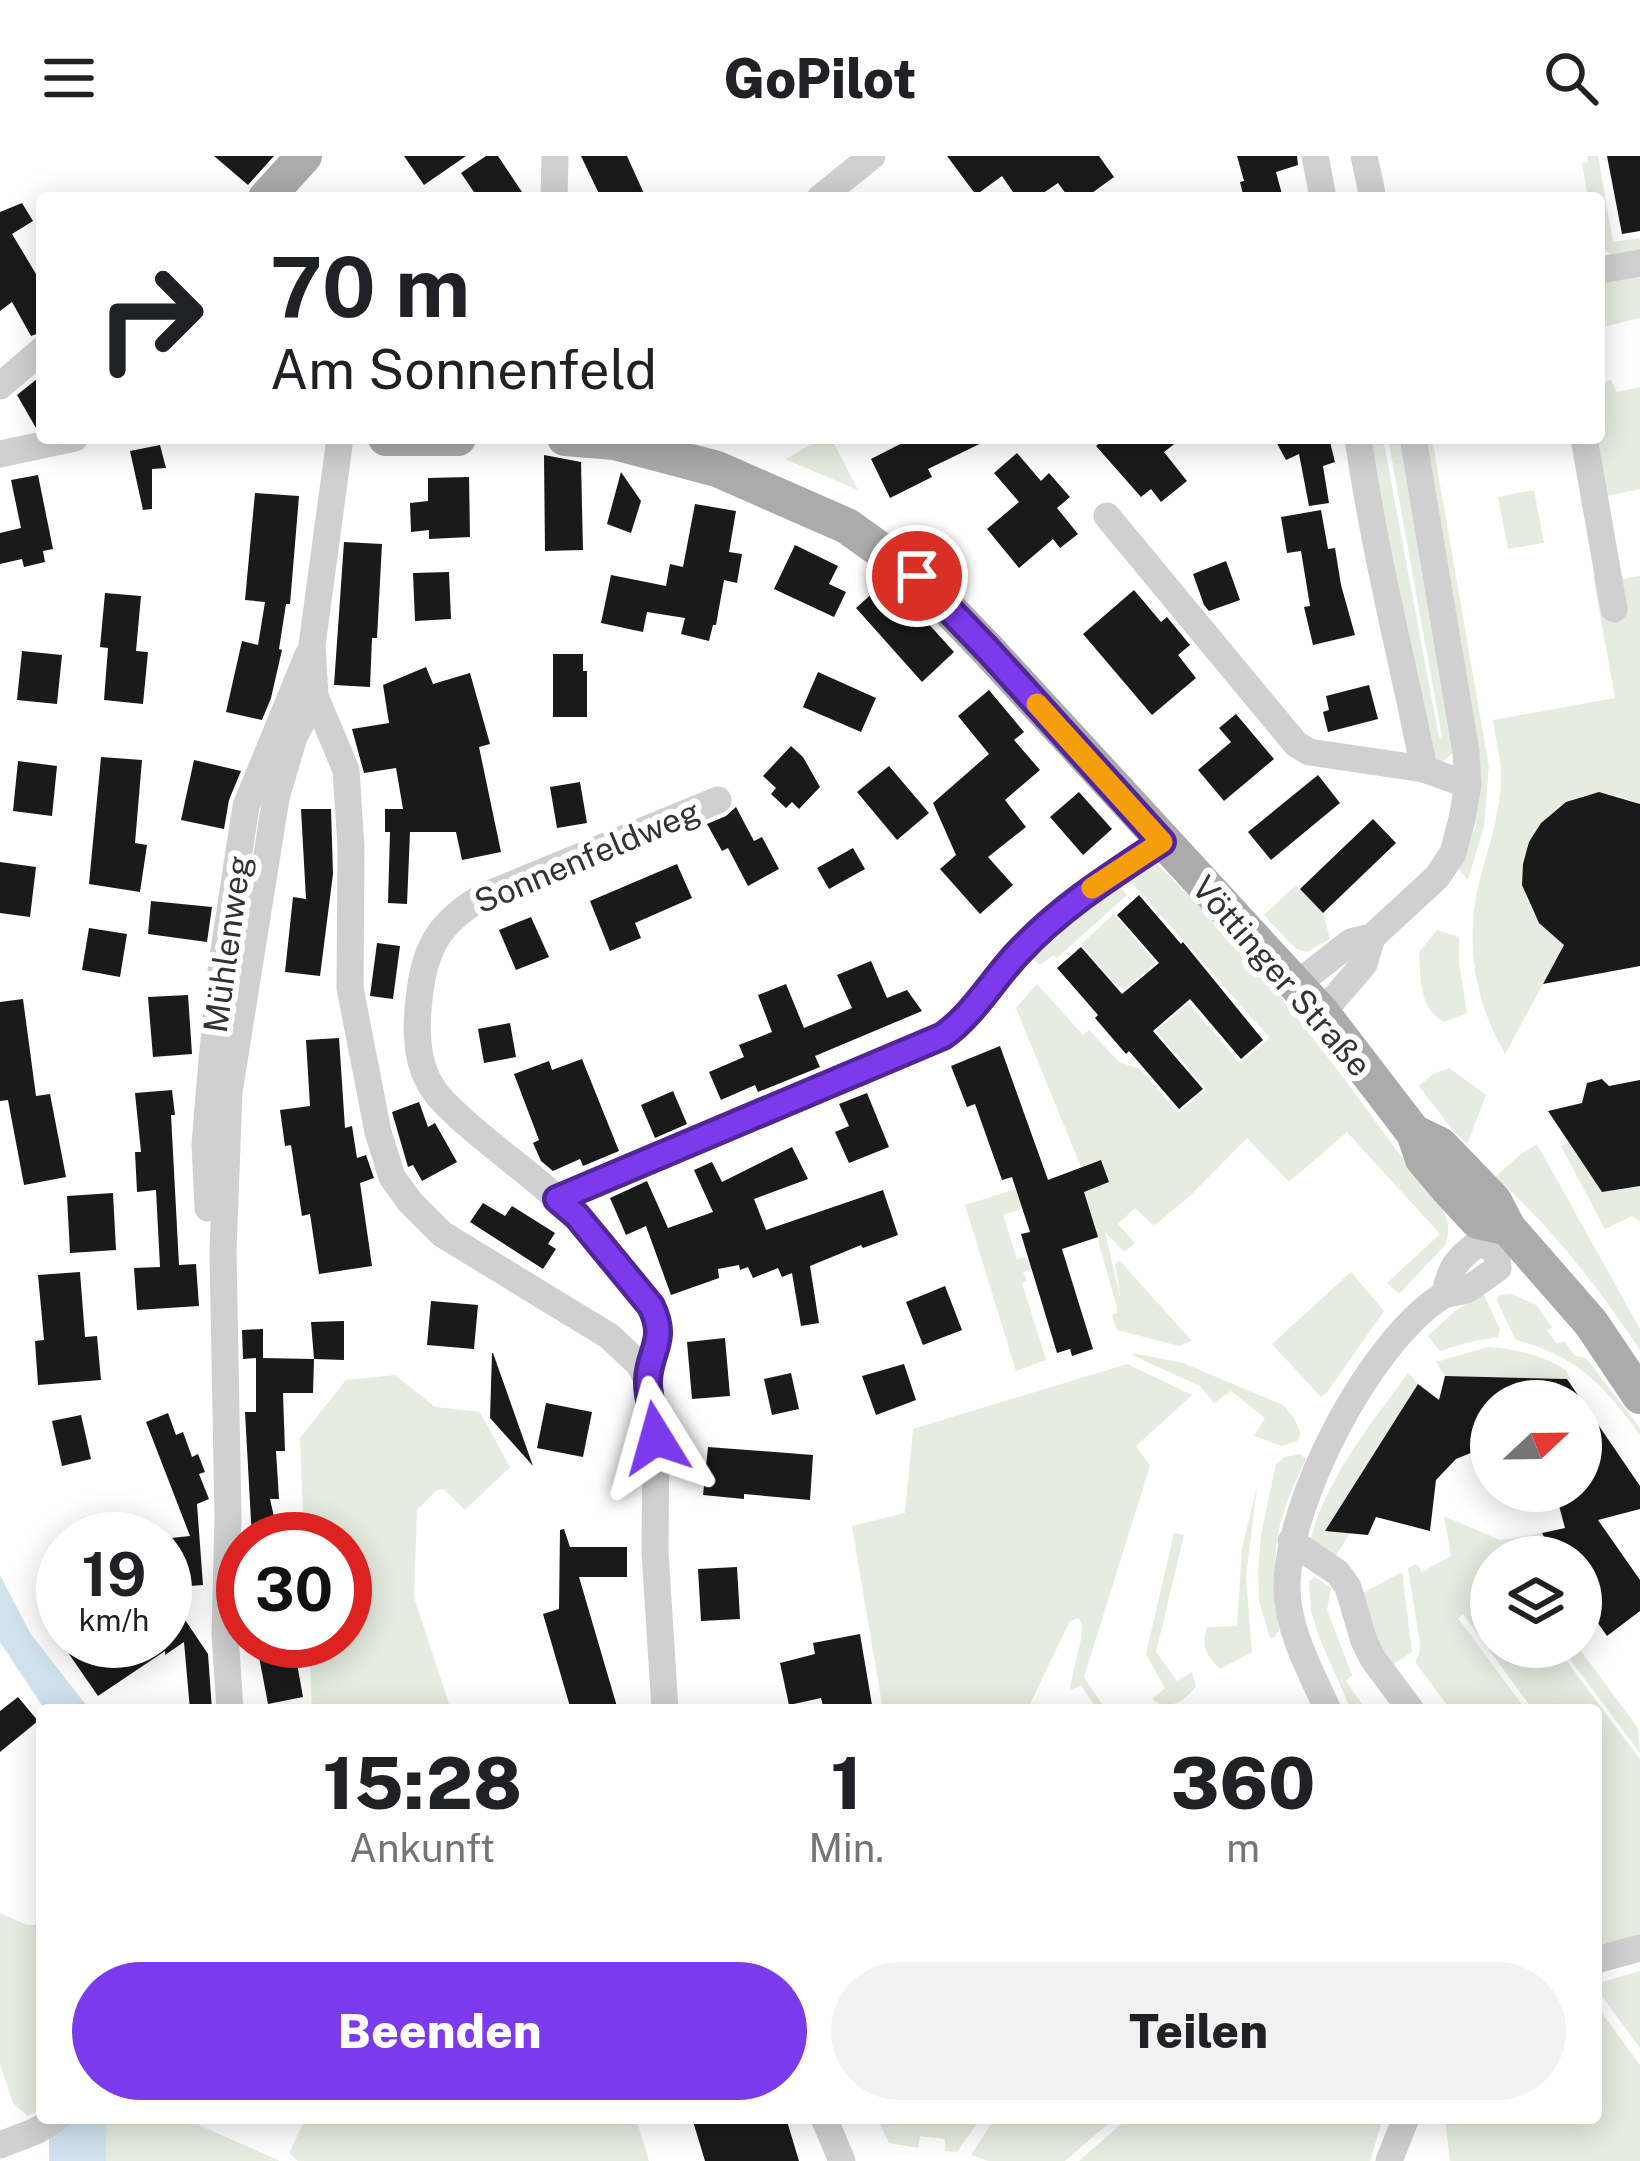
<!DOCTYPE html>
<html lang="de">
<meta charset="utf-8">
<style>
body{margin:0;font-family:"Public Sans",sans-serif;background:#f2f2f2;color:#202124;height:100vh;display:flex;flex-direction:column;font-size:45px;white-space:nowrap}
*{box-sizing:border-box;margin:0}
p{font-size:39px;color:#757577}
.icon{flex:none;width:66px;height:66px;fill:none;stroke:currentColor;stroke-width:2;stroke-linecap:round;stroke-linejoin:round}
.map{position:relative;flex:1;overflow:hidden}
.side{position:absolute;left:36px;top:1548px;width:1566px;height:420px;display:flex;flex-direction:column;background:#fff;border-radius:12px;box-shadow:0 6px 30px #0003}
.side>*{flex:none}
.hud{position:absolute;left:36px;top:36px;width:1569px;height:252px;border-radius:12px;box-shadow:0 6px 30px #0003;background:#fff;color:#202124;overflow:hidden}
.needle{width:78px;rotate:68deg}
.fabs{position:absolute;left:1470px;top:1224px;display:grid;gap:24px}
.fabs a{display:grid;place-items:center;width:132px;height:132px;border-radius:50%;background:#fff;box-shadow:0 6px 30px #0003;font-size:60px}
.speed{position:absolute;left:36px;top:1356px;display:flex;gap:24px;font-size:60px;font-weight:700;text-align:center}
.speed>*{display:grid;place-content:center;width:156px;height:156px;border-radius:50%;background:#fff;box-shadow:0 6px 30px #0003;line-height:1}
.speed small{font-size:30px;font-weight:400}
.speed .limit{border:18px solid #d22;background:#fff;color:#111}
.pin{position:absolute;display:grid;place-items:center;width:102px;height:102px;color:#fff;margin:-51px;border:6px solid #fff;border-radius:50%;box-shadow:0 3px 12px #0007}
.me{position:absolute;width:132px;margin:-66px;rotate:352deg;stroke-linejoin:round;filter:drop-shadow(0 0 9px #0008)}
.turn{display:flex;align-items:center;gap:42px;height:252px;padding:0 36px;font-size:54px}
.turn .icon{width:156px;height:156px;stroke-width:2.5}
.turn b{display:block;font-size:84px;line-height:102px}
.eta{display:flex;justify-content:space-evenly;align-items:center;height:204px;text-align:center}
.eta b{font-size:72px;font-weight:800;line-height:84px}
.cta{display:flex;gap:24px;margin-top:auto;padding:24px 36px}
.cta a{flex:1;height:138px;border-radius:72px;background:#7c3aed;color:#fff;font-size:48px;font-weight:800;line-height:138px;text-align:center}
.cta a+a{background:#f2f2f2;color:#202124}
header{display:flex;justify-content:space-between;align-items:center;height:156px;padding:0 36px;background:#fff;font-size:54px;font-weight:800}
.map>svg:first-child{display:block}
</style>
<header><svg class="icon" aria-label="menu" viewBox="0 0 24 24"><path d="M4 6h16M4 12h16M4 18h16"/></svg>GoPilot<svg class="icon" aria-label="search" viewBox="0 0 24 24"><circle cx="10" cy="10" r="6"/><path d="M15 15l6 6"/></svg></header>
<div class="map">
<svg width="1640" height="2005" viewBox="0 0 1640 2005">
<rect width="100%" height="100%" fill="#fff"/>
<g fill="#e6ecdf">
<path d="M1587,0H1598L1613,86L1640,82V94L1611,98L1599,91V42H1588L1582,7L1588,6Z"/>
<path d="M1640,117V162L1599,172V124Z"/>
<path d="M1611,224L1617,236L1640,231V333L1607,340L1591,282H1599L1600,226Z"/>
<path d="M823,282H831L858,334L785,303Z"/>
<path d="M1369,282H1382L1384,287L1439,582L1442,580L1388,282H1399L1454,590L1453,597L1442,606L1435,605L1431,599Z"/>
<path d="M1426,282H1432L1489,611L1484,670L1468,724L1457,711L1475,672L1481,620L1473,559Z"/>
<path d="M1534,334L1544,387L1508,393L1498,341Z"/>
<path d="M1599,419L1622,423L1640,420V648C1625,642 1610,636 1594,638C1536,645 1505,713 1536,761C1543,772 1555,779 1565,787L1505,898C1473,842 1464,782 1481,719C1490,686 1501,654 1501,619C1501,601 1495,582 1493,564L1615,542L1593,420Z"/>
<path d="M1152,704C1245,790 1323,892 1397,995C1413,1017 1437,1036 1446,1062C1450,1071 1448,1080 1445,1089L1399,1138L1387,1127L1440,1078L1347,976L1289,1026L1247,982L1191,1039L1154,1070L1135,1052L1118,1068L1135,1087L1124,1096L1105,1076L1121,1145L1115,1108L1119,1104L1192,1185L1179,1190L1117,1174L1112,1159L1117,1157L1116,1148L1088,1048L1054,1042L1003,1059L1017,1103L1026,1101L1029,1106L1043,1101L1046,1109L1023,1116L1027,1125L1022,1127L1046,1204L1016,1215L965,1049L1081,1013L1089,1034L1109,1026L1101,1004L1081,1011L1016,852L1037,828L1083,879L1089,874L1119,906L1140,913L1178,957L1206,933L1156,875L1188,847L1240,907L1270,882L1125,719Z"/>
<path d="M1116,726L1127,739L1057,802L1053,799L1040,809L1028,799Z"/>
<path d="M1296,729L1323,757L1330,783L1307,796L1296,793L1264,759Z"/>
<path d="M1114,758L1156,807L1126,833L1117,830L1081,788Z"/>
<path d="M1437,774L1459,781V807L1467,857L1444,866C1418,851 1421,823 1419,796Z"/>
<path d="M1449,912L1486,939L1467,988L1455,977L1419,930L1433,918Z"/>
<path d="M1568,987L1602,1036L1640,1030V1066L1632,1060L1605,1073L1561,990Z"/>
<path d="M1537,988L1640,1173V1194C1597,1130 1553,1072 1495,1021L1521,998Z"/>
<path d="M1351,1116L1384,1155L1327,1236L1321,1241L1272,1188Z"/>
<path d="M1483,1137L1500,1173L1498,1181L1470,1186L1440,1195L1428,1180L1454,1156Z"/>
<path d="M1512,1138L1536,1149L1552,1171L1547,1175L1557,1188L1564,1185L1575,1200L1586,1202L1640,1272V1279C1603,1228 1577,1200 1516,1184L1497,1145L1499,1139Z"/>
<path d="M1488,1191C1516,1193 1542,1199 1566,1214L1570,1223L1445,1220L1436,1206Z"/>
<path d="M1132,1197L1183,1207L1283,1249L1294,1262L1301,1278L1297,1285L1282,1290L1254,1280L1265,1262L1231,1235L1214,1247L1200,1230L1136,1201Z"/>
<path d="M1127,1208L1192,1239L1136,1290L1150,1310L1084,1521L1106,1554H1097L1081,1529L1071,1534L1070,1531L1081,1483L1082,1467L1078,1462L1070,1465L1027,1554H883L852,1370L905,1357L913,1273Z"/>
<path d="M1408,1217L1418,1228L1326,1374L1350,1377L1336,1399L1310,1386C1325,1324 1371,1268 1408,1217Z"/>
<path d="M395,1219L435,1251L480,1256L510,1311L465,1354L444,1333L437,1334L417,1354L414,1441L451,1554H312L309,1485H345V1383H304L300,1282L346,1224Z"/>
<path d="M1300,1298L1306,1303C1271,1374 1272,1397 1279,1474L1275,1481L1270,1482L1259,1445L1258,1417L1261,1379L1276,1308L1285,1301Z"/>
<path d="M1257,1331L1246,1421L1252,1496L1220,1513C1206,1499 1201,1491 1207,1471L1237,1470L1242,1392Z"/>
<path d="M1444,1360L1500,1384L1542,1377L1555,1401H1491V1491H1556L1640,1603V1780L1602,1788L1596,1781V1554H1533L1463,1458L1458,1462L1526,1554H1451L1415,1506L1419,1499L1420,1488L1408,1412L1417,1408L1422,1416L1451,1400Z"/>
<path d="M1174,1377L1184,1379L1156,1496L1177,1525L1192,1516L1196,1530C1186,1545 1168,1556 1152,1543L1165,1532L1146,1498Z"/>
<path d="M1402,1416L1412,1496L1393,1508L1378,1487L1363,1437Z"/>
<path d="M1315,1421L1331,1432L1327,1454L1352,1519L1346,1525L1366,1554H1351L1319,1481L1311,1455L1309,1425Z"/>
<path d="M1561,1491H1578L1638,1572L1640,1597Z"/>
<path d="M0,1757L27,1769H42V1952L28,1960L13,1947L0,1909Z"/>
<path d="M1640,1815V1892L1596,1832V1828Z"/>
<path d="M1596,1849L1640,1909V2005H1450L1445,1962H1596Z"/>
<path d="M107,1962H191L201,1970L280,2005H106Z"/>
<path d="M306,1962H636L649,2005H298L289,1997Z"/>
<path d="M877,1962H981L957,1996L945,1995V1983L920,1980L918,1992L889,1987Z"/>
<path d="M995,1962H1115L1065,2005H988L971,1999Z"/>
<path d="M1128,1962H1383L1370,2005H1079Z"/>
</g>
<g fill="#cfe2ee">
<path d="M0,1419L30,1477L90,1554H45L0,1486Z"/>
<path d="M49,1962H107L106,2005H49Z"/>
</g>
<g fill="#1a1a1a">
<path d="M214,0H274L248,29Z"/>
<path d="M404,0H466L424,29Z"/>
<path d="M486,0H498L526,42H478L461,17Z"/>
<path d="M581,0H627L646,42H601Z"/>
<path d="M947,0H1099L1114,21L1085,42H1069L1058,27L1036,42H1017L1002,20L976,39Z"/>
<path d="M1237,0H1297L1298,9L1276,16L1283,42H1244L1240,26L1244,25Z"/>
<path d="M1607,0H1640V75L1622,78Z"/>
<path d="M22,47L33,65L12,78L42,128V176L31,180L12,146L0,155V56Z"/>
<path d="M42,219V271L36,272L17,239Z"/>
<path d="M912,282H992L928,313L932,321L890,342L871,303Z"/>
<path d="M1106,282H1182L1164,296L1187,325L1161,346L1151,333L1141,341L1096,290Z"/>
<path d="M1274,282H1329L1322,285L1329,282L1335,306L1323,310L1329,347L1309,350L1299,298L1286,304Z"/>
<path d="M160,289L166,312L152,313V353L143,354L130,295Z"/>
<path d="M1017,297L1041,325L1049,317L1070,341L1057,352L1078,378L1060,392L1053,383L1019,412L987,373L1019,346L994,317Z"/>
<path d="M544,299L581,306L583,394L545,395Z"/>
<path d="M621,316L641,345L631,377L607,368Z"/>
<path d="M38,319L53,393L43,395L45,406L24,411L22,403L0,408V377L21,372L11,324Z"/>
<path d="M469,321L470,381L429,383V374L411,376L410,347L428,345V322Z"/>
<path d="M255,337L299,340L290,448H286L279,493L282,494L271,542L262,564L226,556L242,485L258,489L265,446L245,444Z"/>
<path d="M695,348L736,355L729,396L742,398L737,427L724,424L716,469H713L709,485L681,478L685,462L647,456L643,476L601,467L611,419L666,430L670,408L683,411Z"/>
<path d="M1321,354L1328,393L1335,392L1341,429L1355,479L1313,489L1304,451L1310,450L1301,395L1287,397L1281,361Z"/>
<path d="M344,386L382,388L377,482H372L370,531L334,529Z"/>
<path d="M795,389L838,410L829,428L846,436L834,461L774,433Z"/>
<path d="M1226,405L1240,444L1209,455L1204,449L1193,418Z"/>
<path d="M449,416L451,463L415,465L413,417Z"/>
<path d="M886,425L897,433L954,496L922,526L856,452Z"/>
<path d="M1134,434L1161,466L1167,461L1190,489L1178,499L1196,522L1152,559L1083,478Z"/>
<path d="M105,437L141,440L136,495L148,496L143,548L104,544L108,492L100,491Z"/>
<path d="M22,495L62,499L57,548L17,544Z"/>
<path d="M553,498H583V515H587V561H553Z"/>
<path d="M426,511L433,528L470,517L490,588L479,591L501,696L462,704L456,676H410L407,748L388,747L390,676H385V653H403L396,612L364,617L352,573L389,567L383,529Z"/>
<path d="M818,516L876,542L861,576L803,551Z"/>
<path d="M1369,529L1378,563L1328,576L1323,556L1329,554L1326,540Z"/>
<path d="M989,534L1024,576L1014,584L1040,614L1005,644L1026,671L988,701L1013,729L980,758L940,713L956,699L933,647L989,598L958,560Z"/>
<path d="M1236,558L1274,603L1224,645L1198,614L1231,586L1219,572Z"/>
<path d="M791,590L803,601L820,631L799,653L792,646L786,652L771,638L776,632L763,620Z"/>
<path d="M101,601L142,604L135,687L147,689L140,736L89,728Z"/>
<path d="M194,604L241,615L229,644L224,673L181,664Z"/>
<path d="M18,605L57,610L52,660L13,655Z"/>
<path d="M889,610L929,657L897,684L857,636Z"/>
<path d="M1318,619L1340,647L1271,704L1248,676Z"/>
<path d="M580,626L587,667L557,672L550,631Z"/>
<path d="M1079,636L1112,673L1083,699L1050,661Z"/>
<path d="M1599,636L1640,648V810L1543,828L1564,789L1539,767L1522,729L1523,708L1529,686L1541,667L1566,646Z"/>
<path d="M736,651L754,685L762,681L779,713L748,730L728,692L722,695L707,668L726,660Z"/>
<path d="M301,653H331L333,718L320,820L285,816L293,741L306,743Z"/>
<path d="M1373,663L1396,687L1323,757L1300,733Z"/>
<path d="M853,692L865,713L829,733L817,712Z"/>
<path d="M0,706L36,711L30,761L0,757Z"/>
<path d="M677,708L692,742L635,767L641,782L610,795L590,745Z"/>
<path d="M1139,739L1181,788L1183,786L1263,884L1241,903L1190,843L1153,875L1203,933L1179,953L1129,895L1126,898L1095,862L1098,859L1057,812L1081,791L1122,838L1159,807L1117,759Z"/>
<path d="M151,745L212,751L207,786L148,778Z"/>
<path d="M531,761L549,801L516,814L499,774Z"/>
<path d="M89,772L127,778L120,821L82,814Z"/>
<path d="M377,787L400,790L393,843L370,840Z"/>
<path d="M871,805L887,842L907,834L922,855L815,900L820,911L758,936L755,929L721,944L709,916L744,901L739,889L772,876L758,839L786,828L804,872L852,852L837,819Z"/>
<path d="M188,839L192,898L153,901L148,841Z"/>
<path d="M23,843L36,940L50,938L66,1021L24,1029L8,944L0,945V846Z"/>
<path d="M510,867L516,901L484,907L478,873Z"/>
<path d="M339,882L345,972L352,970L357,1002L366,999L374,1022L360,1027L372,1110L319,1118L310,1058L302,1060L291,989L285,990L280,954L310,950L306,884Z"/>
<path d="M1000,890L1048,1024L1101,1004L1109,1026L1084,1036L1098,1081L1062,1093L1093,1193L1072,1200L1070,1193L1057,1197L1021,1078L1030,1076L1012,1021L1002,1024L975,948L967,951L951,910Z"/>
<path d="M582,903L619,995L583,1010L580,1003L553,1015L541,1005L533,987L539,984L514,918L549,905L552,914Z"/>
<path d="M1602,923L1609,930L1640,924V1030L1602,1036L1548,955L1582,947L1587,927Z"/>
<path d="M172,934L175,959H171L179,1109L196,1108L199,1150L137,1154L134,1112L160,1111L156,1034L137,1036L135,996H141L135,937Z"/>
<path d="M673,935L687,968L655,982L641,949Z"/>
<path d="M867,937L889,991L849,1007L835,976L849,970L839,948Z"/>
<path d="M419,946L428,971L435,967L457,1006L422,1025L413,1009L408,1011L392,956Z"/>
<path d="M792,991L808,1023L754,1043L766,1074L883,1034L898,1079L863,1092L861,1089L810,1110L819,1167L801,1170L792,1117L782,1121L778,1112L753,1122L748,1111L740,1114L739,1109L718,1113L719,1122L671,1139L646,1070L626,1079L610,1042L647,1025L668,1072L713,1056L694,1014L712,1006L722,1026Z"/>
<path d="M113,1037L116,1094L70,1097L67,1040Z"/>
<path d="M483,1047L505,1060L512,1050L555,1077L548,1088L556,1093L543,1113L470,1066Z"/>
<path d="M80,1116L85,1181L97,1180L101,1224L38,1229L35,1185L44,1184L38,1119Z"/>
<path d="M945,1130L962,1174L923,1189L906,1146Z"/>
<path d="M431,1145L478,1149L474,1193L427,1189Z"/>
<path d="M344,1165V1204L314,1203L311,1166Z"/>
<path d="M263,1173V1202H260L314,1203L313,1237H283L285,1295H276L279,1343H270L279,1383H252L245,1256H256V1202L243,1203L242,1174Z"/>
<path d="M725,1182L730,1240L692,1243L687,1186Z"/>
<path d="M492,1197H493L533,1310L490,1262Z"/>
<path d="M904,1208L916,1244L876,1259L862,1220Z"/>
<path d="M791,1217L799,1253L772,1259L764,1223Z"/>
<path d="M1445,1220L1567,1223L1640,1330V1353L1598,1364L1640,1424V1455L1607,1480L1581,1443V1401H1555L1542,1377L1565,1372L1555,1335H1581V1245H1491V1294H1478L1456,1303L1436,1324L1430,1375L1376,1361L1368,1379L1325,1375L1418,1228L1439,1244Z"/>
<path d="M546,1247L592,1256L583,1301L537,1292Z"/>
<path d="M168,1257L176,1279L183,1276L192,1301L198,1298L205,1316L199,1318L209,1343L197,1348L203,1429L175,1431L171,1382L190,1380L146,1266Z"/>
<path d="M81,1259L91,1303L62,1310L52,1265Z"/>
<path d="M708,1291L813,1299L810,1344L744,1338V1343L703,1339Z"/>
<path d="M564,1373L570,1391H627V1421H579L618,1554H571L543,1458L559,1453L560,1374Z"/>
<path d="M737,1411L740,1463L701,1465L698,1413Z"/>
<path d="M165,1434L208,1498L212,1554H190L184,1486L165,1499V1495L98,1540L60,1485H165Z"/>
<path d="M860,1478L872,1549L849,1554H824L821,1542L789,1549L780,1507L815,1498L813,1487Z"/>
<path d="M256,1485H293L303,1541L268,1548Z"/>
<path d="M18,1541L38,1565L0,1596V1555Z"/>
<path d="M692,1962H786L799,2005H705Z"/>
</g>
<g fill="none" stroke-linecap="round" stroke-linejoin="round">
<g stroke="#d0d0d0" stroke-width="27">
<path d="M1315,0L1323,42"/>
<path d="M1364,0L1373,42"/>
<path d="M554,42L555,0"/>
<path d="M820,42L872,0"/>
<path d="M1599,114L1640,107"/>
<path d="M0,230L42,194"/>
<path d="M340,282L312,489L315,540L346,614L351,691L350,832L378,976L392,1021L410,1046L442,1078L609,1180L638,1207L648,1224L656,1271L655,1396L665,1554"/>
<path d="M1358,282C1374,394 1402,503 1424,613"/>
<path d="M1584,282L1614,453"/>
<path d="M0,298L75,282"/>
<path d="M1107,360L1296,588L1309,596L1424,613L1468,629"/>
<path d="M1296,829L1351,786L1372,781L1437,721L1453,697L1462,663L1468,629L1466,596L1413,282"/>
<path d="M1322,857L1364,808L1372,781"/>
<path d="M557,1043L943,880C973,860 994,822 1019,796C1061,751 1112,719 1162,686"/>
<path d="M208,1052L205,988L212,904L222,807L246,650L308,499"/>
<path d="M1445,1138C1450,1112 1456,1104 1477,1088L1496,1091"/>
<path d="M648,1224C655,1198 663,1175 651,1150C626,1119 602,1084 573,1057C540,1025 501,998 466,967C453,955 438,943 429,926C414,899 416,864 420,835C426,787 443,764 484,740L718,644"/>
<path d="M1291,1385L1338,1417L1348,1431L1364,1485L1373,1503L1411,1554"/>
<path d="M230,1554L225,1479L228,1361L223,1096L229,936L276,642L294,581L315,540"/>
<path d="M1328,1554C1311,1516 1288,1476 1287,1433C1286,1347 1369,1187 1442,1140C1450,1136 1459,1137 1468,1133C1478,1127 1488,1119 1498,1112L1496,1091"/>
<path d="M1596,1804L1640,1792"/>
<path d="M824,1962L842,2005"/>
<path d="M0,1989L36,1975L57,1962"/>
<path d="M1389,2005L1406,1962"/>
</g>
<g stroke="#ababab" stroke-width="36">
<path d="M266,42L304,0"/>
<path d="M386,282H458"/>
<path d="M565,282L615,286L717,313L847,370L917,420L988,494L1322,857L1414,977L1423,1003L1450,1035L1478,1065L1508,1072"/>
<path d="M1415,977L1440,989L1494,1045L1508,1072L1591,1167L1640,1240"/>
</g>
</g>
<g fill="none" stroke-linecap="round" stroke-linejoin="round">
<g stroke="#51269a" stroke-width="30">
<path id="route" d="M656,1282C656,1263 647,1243 648,1224C649,1194 668,1185 651,1150L577,1060L557,1043L943,880C973,859 994,822 1019,796C1061,751 1112,719 1162,686L988,494L917,420"/>
</g>
<use href="#route" stroke="#7c3aed" stroke-width="21"/>
<path stroke="#f59e0b" stroke-width="21" d="M1037,548L1162,686L1092,732"/>
</g>
<g text-anchor="middle" dominant-baseline="central" stroke-width="12" stroke-linejoin="round" paint-order="stroke">
<g font-size="33" fill="#333" stroke="#fff">
<text transform="translate(587 700) rotate(-23)">Sonnenfeldweg</text>
<text transform="translate(227 788) rotate(-82)">Mühlenweg</text>
<text transform="translate(1282 820) rotate(49)">Vöttinger Straße</text>
</g>
</g>
</svg>
<div class="fabs">
<a><svg class="needle" viewBox="-14 -14 28 28"><path d="M0-13l5 13h-10z" fill="#e53935"/><path d="M0 13l5-13h-10z" fill="#757577"/></svg></a>
<a><svg class="icon" aria-label="layers" viewBox="0 0 24 24"><path d="M12 4l9 5-9 5-9-5zM3 14l9 5 9-5"/></svg></a>
</div>
<div class="speed"><div>19<small>km/h</small></div><div class="limit">30</div></div>
<div class="pin" style="left:917px;top:420px;background:#d93025"><svg class="icon" aria-label="arrive" viewBox="0 0 24 24"><path d="M6 21V4h12l-3 4 3 4H6"/></svg></div>
<svg class="me" style="left:656px;top:1282px" viewBox="-20 -20 40 40"><path d="M0-17L14 15 0 8-14 15z" fill="#7c3aed" stroke="#fff" stroke-width="4"/></svg>
<div class="hud">
<div class="turn"><svg class="icon" aria-label="right" viewBox="0 0 24 24"><path d="M7 20v-9h11M14 6l5 5-5 5"/></svg><div><b>70 m</b>Am Sonnenfeld</div></div>
</div>
<section class="side">
<div class="eta">
<div><b>15:28</b><p>Ankunft</p></div>
<div><b>1</b><p>Min.</p></div>
<div><b>360</b><p>m</p></div>
</div>
<div class="cta"><a>Beenden</a><a>Teilen</a></div>
</section>
</div>
